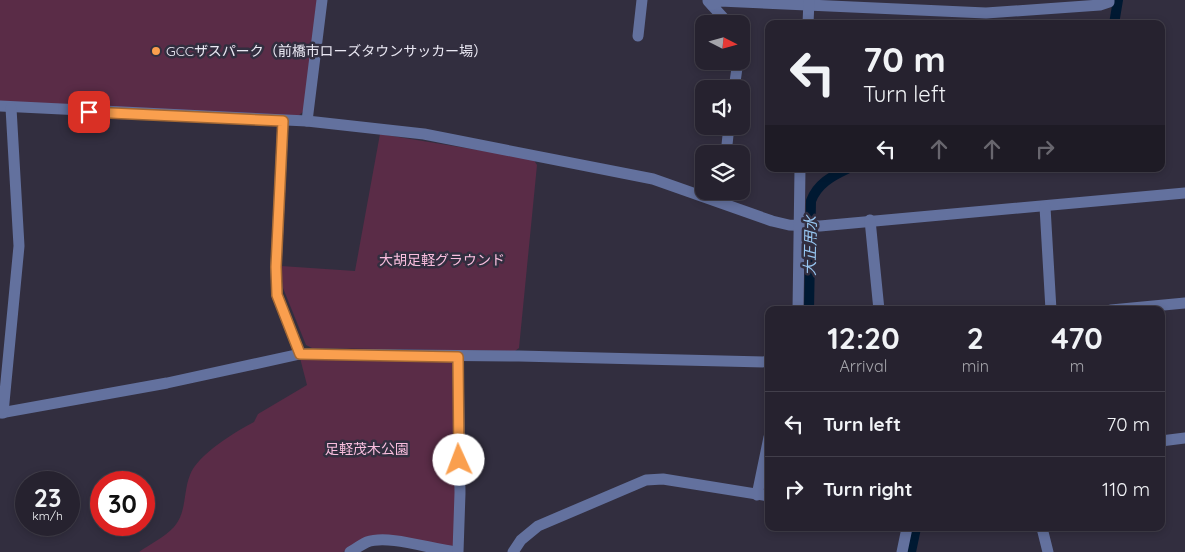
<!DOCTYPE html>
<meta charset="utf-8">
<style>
body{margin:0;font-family:Quicksand,"Noto Sans JP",sans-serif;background:#2e2a37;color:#f1f3f6;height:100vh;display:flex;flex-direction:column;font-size:19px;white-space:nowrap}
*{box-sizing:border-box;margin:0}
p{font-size:16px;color:#a4a4aa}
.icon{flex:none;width:28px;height:28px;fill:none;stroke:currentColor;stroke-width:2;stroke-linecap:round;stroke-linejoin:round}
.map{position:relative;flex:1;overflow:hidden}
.panel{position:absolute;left:765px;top:306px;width:400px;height:225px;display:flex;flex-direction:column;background:#26222f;border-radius:10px;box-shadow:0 2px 8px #0003,0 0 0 1px #423f4b}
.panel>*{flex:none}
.guide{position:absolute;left:765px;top:20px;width:400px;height:152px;border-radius:10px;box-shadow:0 2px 8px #0003,0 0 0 1px #423f4b;background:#26222f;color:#f1f3f6;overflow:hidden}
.needle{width:32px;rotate:96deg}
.buttons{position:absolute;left:695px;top:15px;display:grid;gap:10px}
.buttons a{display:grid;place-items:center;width:55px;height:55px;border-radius:10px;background:#26222f;box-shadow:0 2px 8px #0003,0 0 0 1px #423f4b;font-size:25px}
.speed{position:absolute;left:15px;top:471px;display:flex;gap:10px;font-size:25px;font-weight:700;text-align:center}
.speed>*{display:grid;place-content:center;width:65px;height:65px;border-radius:50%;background:#26222f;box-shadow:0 2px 8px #0003,0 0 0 1px #423f4b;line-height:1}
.speed small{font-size:12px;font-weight:400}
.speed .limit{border:8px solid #d22;background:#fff;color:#111}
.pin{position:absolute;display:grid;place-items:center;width:42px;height:42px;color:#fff;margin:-21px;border-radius:10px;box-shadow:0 2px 8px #0006}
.me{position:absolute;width:55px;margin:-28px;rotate:358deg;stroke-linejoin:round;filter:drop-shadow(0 0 4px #0008)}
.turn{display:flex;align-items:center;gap:18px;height:105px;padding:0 15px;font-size:22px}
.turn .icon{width:65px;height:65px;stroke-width:2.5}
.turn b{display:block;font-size:35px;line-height:42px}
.lanes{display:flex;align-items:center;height:48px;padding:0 15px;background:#0003;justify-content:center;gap:25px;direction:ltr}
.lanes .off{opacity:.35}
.eta{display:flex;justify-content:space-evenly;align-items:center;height:85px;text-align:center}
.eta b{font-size:30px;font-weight:700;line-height:35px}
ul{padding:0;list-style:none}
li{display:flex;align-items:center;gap:15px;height:65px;padding:0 15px;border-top:1px solid #423f4b}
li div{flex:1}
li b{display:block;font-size:19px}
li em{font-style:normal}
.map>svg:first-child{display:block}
</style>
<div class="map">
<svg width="1185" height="552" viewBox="0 0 1185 552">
<rect width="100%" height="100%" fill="#322e3f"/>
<g fill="#5a2c47">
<path d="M0,0H317L304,111L298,116L0,102Z"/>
<path d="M380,134L533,159L537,165L519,348L515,351L312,348L306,345L283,288L281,266L355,271Z"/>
<path d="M300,358L455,360V546L365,539L343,552H139C150,544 165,537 174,527C187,512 183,492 190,475C198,454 235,432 254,422L258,414L307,385Z"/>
</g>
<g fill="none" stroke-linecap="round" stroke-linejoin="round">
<g stroke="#001932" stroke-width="10">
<path d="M1114,24L1118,0"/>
<path d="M809,310L811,201C817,184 832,176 847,169"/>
<path d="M911,552L916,528"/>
</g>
<g stroke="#63719e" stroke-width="11">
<path d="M708,1L729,24"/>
<path d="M712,5L720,1L986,13L1100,5L1109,2V0"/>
<path d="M808,24L809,0"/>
<path d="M638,36L642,0"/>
<path d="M734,89L738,61"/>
<path d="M0,106L307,121L424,134L653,179L772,221L789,225L820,226L1185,193"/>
<path d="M283,121L276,267L277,295L300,354"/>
<path d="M307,121L322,0"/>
<path d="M726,154L729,126"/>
<path d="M1045,207L1051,310"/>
<path d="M870,220L879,310"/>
<path d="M798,310L800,169"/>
<path d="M1111,310L1185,303"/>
<path d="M0,413L167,383L300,354L519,356L769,362"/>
<path d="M3,413L19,246L11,108"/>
<path d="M1161,441L1185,438"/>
<path d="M757,495L769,437"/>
<path d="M1042,528L1048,552"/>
<path d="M350,552C355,549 361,545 367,542C389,534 433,550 457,552"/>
<path d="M458,552L460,493L458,357"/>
<path d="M513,552L521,540L538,526L646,480L663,479L769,496"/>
<path d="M902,552L907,528"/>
</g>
</g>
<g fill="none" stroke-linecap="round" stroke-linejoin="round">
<g stroke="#a26733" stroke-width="12">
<path id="route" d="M89,112L283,121L276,267L277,295L300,354L458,357L459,460"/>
</g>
<use href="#route" stroke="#fa9f4e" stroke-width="9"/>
</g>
<circle fill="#fa9f4e" stroke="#322e3f" stroke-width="2" cx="156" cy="51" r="5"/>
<g text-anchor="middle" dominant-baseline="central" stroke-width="5" stroke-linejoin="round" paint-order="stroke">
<g font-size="14" fill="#eae8f3" stroke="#322e3f" text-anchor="start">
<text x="166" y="51">GCCザスパーク（前橋市ローズタウンサッカー場）</text>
</g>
<g font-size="14" fill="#f9bede" stroke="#322e3f">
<text x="442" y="260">大胡足軽グラウンド</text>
<text x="367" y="449">足軽茂木公園</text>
</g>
<g font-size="15" font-style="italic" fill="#97c6f1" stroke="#322e3f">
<text transform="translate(810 246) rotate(-89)">大正用水</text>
</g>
</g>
</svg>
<div class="buttons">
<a><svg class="needle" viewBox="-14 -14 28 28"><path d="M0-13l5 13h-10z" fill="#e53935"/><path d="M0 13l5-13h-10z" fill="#a4a4aa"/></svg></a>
<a><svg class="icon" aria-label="sound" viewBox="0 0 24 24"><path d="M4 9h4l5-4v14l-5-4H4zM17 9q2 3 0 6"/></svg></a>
<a><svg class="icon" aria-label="layers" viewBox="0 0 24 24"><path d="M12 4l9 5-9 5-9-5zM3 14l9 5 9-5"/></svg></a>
</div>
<div class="speed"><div>23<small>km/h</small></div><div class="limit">30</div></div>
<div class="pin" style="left:89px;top:112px;background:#d93025"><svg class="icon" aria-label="arrive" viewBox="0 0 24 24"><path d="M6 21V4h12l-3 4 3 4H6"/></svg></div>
<svg class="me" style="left:459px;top:460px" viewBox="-20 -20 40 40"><circle r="19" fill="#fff"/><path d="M0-13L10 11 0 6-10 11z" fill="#fa9f4e"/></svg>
<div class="guide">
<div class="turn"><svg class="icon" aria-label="left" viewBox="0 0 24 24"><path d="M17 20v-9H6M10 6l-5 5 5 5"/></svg><div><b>70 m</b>Turn left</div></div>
<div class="lanes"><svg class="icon" aria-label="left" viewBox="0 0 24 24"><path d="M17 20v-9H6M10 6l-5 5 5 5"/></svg><svg class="icon off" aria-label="ahead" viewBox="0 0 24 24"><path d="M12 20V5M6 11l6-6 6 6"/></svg><svg class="icon off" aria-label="ahead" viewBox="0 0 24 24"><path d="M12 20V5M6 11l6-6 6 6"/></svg><svg class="icon off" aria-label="right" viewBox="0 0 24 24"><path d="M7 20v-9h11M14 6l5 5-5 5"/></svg></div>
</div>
<section class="panel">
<div class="eta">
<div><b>12:20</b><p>Arrival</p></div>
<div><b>2</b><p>min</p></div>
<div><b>470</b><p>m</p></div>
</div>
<ul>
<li><svg class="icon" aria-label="left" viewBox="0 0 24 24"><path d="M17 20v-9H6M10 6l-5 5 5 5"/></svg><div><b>Turn left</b></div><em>70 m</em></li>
<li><svg class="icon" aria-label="right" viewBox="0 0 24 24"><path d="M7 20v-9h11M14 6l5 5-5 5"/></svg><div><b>Turn right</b></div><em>110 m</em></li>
</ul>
</section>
</div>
